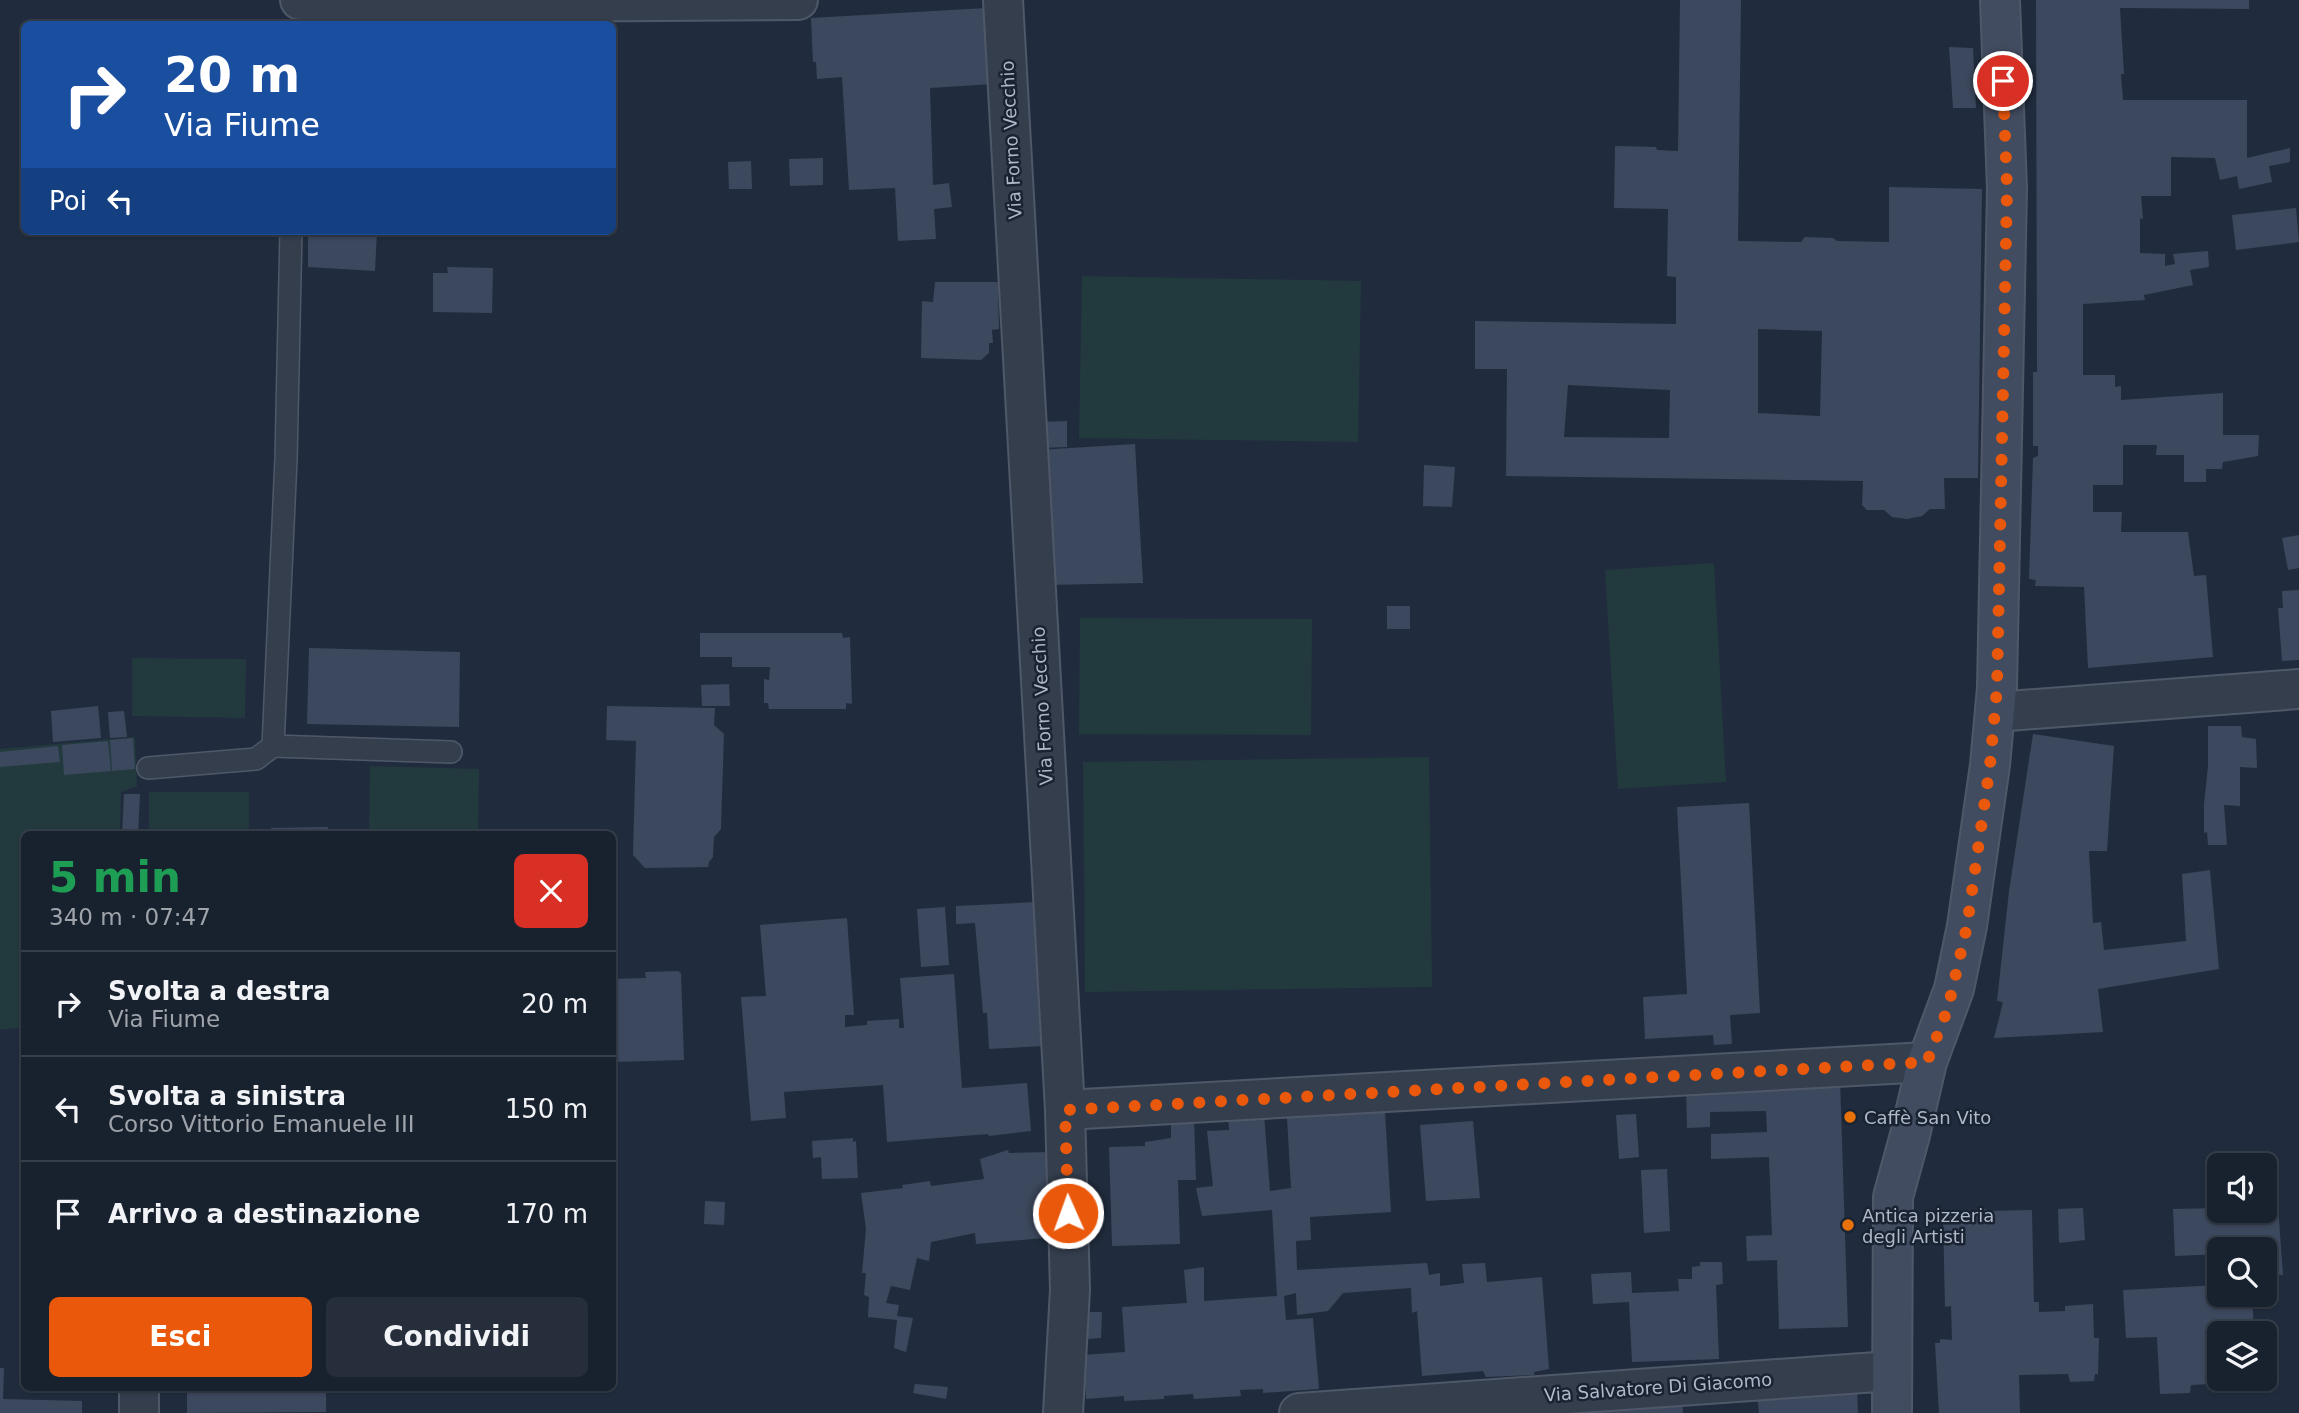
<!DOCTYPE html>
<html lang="it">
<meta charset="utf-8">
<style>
body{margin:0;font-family:"DejaVu Sans",sans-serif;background:#252e3a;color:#f1f3f6;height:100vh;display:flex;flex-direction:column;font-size:26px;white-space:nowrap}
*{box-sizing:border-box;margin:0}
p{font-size:23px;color:#9fa3aa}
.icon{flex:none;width:38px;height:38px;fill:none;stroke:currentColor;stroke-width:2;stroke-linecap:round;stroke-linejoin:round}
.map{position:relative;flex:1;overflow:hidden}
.panel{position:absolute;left:21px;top:831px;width:595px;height:560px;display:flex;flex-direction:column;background:#18212e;border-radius:10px;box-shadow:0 2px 5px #0004,0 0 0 2px #363e4a}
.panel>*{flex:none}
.hud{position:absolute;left:21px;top:21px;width:595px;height:214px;border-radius:10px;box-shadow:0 2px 5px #0004,0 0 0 2px #363e4a;background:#1a4fa0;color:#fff;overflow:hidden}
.buttons{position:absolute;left:2207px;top:1153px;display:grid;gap:14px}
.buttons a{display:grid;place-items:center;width:70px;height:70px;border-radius:10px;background:#18212e;box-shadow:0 2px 5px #0004,0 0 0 2px #363e4a;font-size:35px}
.pin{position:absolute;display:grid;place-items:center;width:60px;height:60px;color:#fff;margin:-30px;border:4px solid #fff;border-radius:50%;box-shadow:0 2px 7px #0007}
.me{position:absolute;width:77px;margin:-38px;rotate:358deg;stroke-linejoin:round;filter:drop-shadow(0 0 5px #0008)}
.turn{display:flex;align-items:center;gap:24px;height:147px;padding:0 28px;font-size:32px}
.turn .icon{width:91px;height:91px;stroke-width:2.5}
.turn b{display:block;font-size:49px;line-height:60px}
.then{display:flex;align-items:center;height:66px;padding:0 28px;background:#0003;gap:14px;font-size:26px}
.round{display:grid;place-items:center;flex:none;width:74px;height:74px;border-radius:10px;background:#252e3a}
.summary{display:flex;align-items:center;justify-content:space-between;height:119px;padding:0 28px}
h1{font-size:42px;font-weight:600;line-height:52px;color:#1e9e55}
.primary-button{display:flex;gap:14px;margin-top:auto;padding:14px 28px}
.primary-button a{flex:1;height:80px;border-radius:10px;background:#ea580c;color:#fff;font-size:28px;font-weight:600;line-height:80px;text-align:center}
.primary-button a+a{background:#252e3a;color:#f1f3f6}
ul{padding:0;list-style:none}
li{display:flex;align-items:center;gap:21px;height:105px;padding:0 28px;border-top:2px solid #363e4a}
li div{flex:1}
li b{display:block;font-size:26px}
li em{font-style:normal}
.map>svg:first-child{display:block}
</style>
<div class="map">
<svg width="2299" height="1413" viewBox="0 0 2299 1413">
<rect width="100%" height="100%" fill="#202c3d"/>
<g fill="#223a3e">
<path d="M1082,276L1361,281L1358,442L1079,438Z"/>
<path d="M1714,563L1726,782L1618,789L1605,570Z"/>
<path d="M1080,618L1312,619L1311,735L1079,734Z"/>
<path d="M132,658L246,659L245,718L132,716Z"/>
<path d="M135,737L137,786L121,792L120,835H24V1027L0,1030V749Z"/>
<path d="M1429,757L1432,987L1085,992L1083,762Z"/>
<path d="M370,766L479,769L478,835H369Z"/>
<rect x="149" y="792" width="100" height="43"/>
</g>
<g fill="#3c485d" fill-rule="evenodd">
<path d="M1680,0H1741L1738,241L1801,242L1805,237L1833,238L1837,241L1889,242V187L1982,189L1978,478H1944L1945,509H1930L1922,516L1907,519L1892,517L1884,510H1867L1862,505L1863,481L1506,476L1507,369H1475V321L1676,324V277L1667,276L1668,209L1614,208L1615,146L1656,147L1657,150L1678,151ZM1758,329L1822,331L1820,416L1758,413ZM1568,385L1670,390L1669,438L1564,437Z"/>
<path d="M2036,0H2249V9L2120,8L2124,74H2121L2123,100H2247V158L2290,148V162L2269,166L2272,182L2239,189L2237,176L2220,180L2215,158L2171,157V196H2141L2143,219L2140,218V253L2165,254V266L2175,264L2173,254L2208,251L2209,267L2190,270L2193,285L2144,295L2145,300L2083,304V375H2115V387L2121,386V400L2223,393V435H2259L2258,456L2223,462L2222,469H2206V482H2184V455H2156L2157,445H2123V485H2093V512H2122L2121,532H2188L2194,576L2206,575L2213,657L2088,668L2084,587L2035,586L2036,580L2029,579L2033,458L2038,456V446H2033V372H2037Z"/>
<path d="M986,8L993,84L930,88L933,185L949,183L952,207L934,209L936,239L898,241L895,188L849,190L842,77L817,79L816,62H813L811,18Z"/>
<path d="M1949,47L1973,48L1976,108H1953Z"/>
<path d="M823,158V185L790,186L789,159Z"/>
<path d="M751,161L752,189H729L728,162Z"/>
<path d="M2296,208L2299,242L2236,250L2232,215Z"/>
<path d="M308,231H377L375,271L308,267Z"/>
<path d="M447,267L493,268L492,313L433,312V273H448Z"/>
<path d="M935,282H998L999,329L992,330L993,343H989V353L981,360L921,358L922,301L933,302Z"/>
<path d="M1067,421V447L1038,448L1039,422Z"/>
<path d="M1135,444L1143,583L1047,585L1038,450Z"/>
<path d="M1424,465L1455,467L1452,507L1423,506Z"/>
<path d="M2299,535V568L2288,570L2282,538Z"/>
<path d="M2299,590V660L2282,661L2278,608H2283L2282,591Z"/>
<rect x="1387" y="606" width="23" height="23"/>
<path d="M700,633H842L843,638L850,637L852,704L846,703V709H769L768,703H764V679L769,680L770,667H732V657H700Z"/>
<path d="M309,648L460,652L459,727L307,724Z"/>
<path d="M729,684L730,706H702L701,685Z"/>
<path d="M98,706L101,738L53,742L51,711Z"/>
<path d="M607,706L715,708L714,725L724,734L721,829L714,837L713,857L709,862L708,867L645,868L633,855L636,741L606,740Z"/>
<path d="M124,711L127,737L110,738L108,712Z"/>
<path d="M2208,726H2241L2242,737L2256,739L2257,768L2240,767V806L2224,805L2227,845H2208L2207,832L2204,833V804L2208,766Z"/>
<path d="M2033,734L2114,746L2107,851H2089L2093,923L2101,922L2104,950L2186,941L2182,874L2210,870L2219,969L2098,989L2103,1032L1994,1038L2003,1002L1997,1001L2009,891Z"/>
<path d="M133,738L135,769L112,771L110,740Z"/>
<path d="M108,741L111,771L64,775L62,745Z"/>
<path d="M58,746L60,762L0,767V752Z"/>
<path d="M124,794H140L138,835H122Z"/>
<path d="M1749,803L1760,1013L1730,1015L1732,1044L1714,1045L1713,1035L1645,1039L1643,997L1687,994L1677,807Z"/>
<path d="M328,827V835H271V828Z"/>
<path d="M1036,902L1043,1046L989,1049L987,1013H983L975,923L956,924V906Z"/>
<path d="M945,907L949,965L921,967L917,909Z"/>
<path d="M847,918L854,1015H845V1027L867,1025V1021L899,1019V1028H904L900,978L954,974L962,1088L1027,1083L1031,1131L989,1136L988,1134L887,1142L883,1085L784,1092L786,1118L751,1121L741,997L766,996L760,925Z"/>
<path d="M678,971L681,973L684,1060L612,1062V979L646,978L645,972Z"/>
<path d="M1840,1079L1848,1327L1779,1329L1777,1260L1747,1261L1746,1236L1772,1235L1769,1157L1711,1159V1134L1767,1132L1766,1111L1710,1112V1127L1687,1128L1686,1090Z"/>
<path d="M1385,1111L1391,1212L1310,1217L1311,1240L1296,1241L1297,1270L1427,1263L1429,1275L1440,1273V1286L1464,1283L1462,1264L1485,1263L1487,1282L1542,1277L1549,1369L1534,1372V1375L1486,1377L1483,1371L1422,1376L1417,1311L1412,1313L1411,1288L1343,1293L1328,1311L1297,1315L1296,1293L1284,1296L1286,1320L1313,1318L1319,1389L1263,1393V1389L1240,1390L1241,1396L1194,1399L1193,1394L1164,1396V1399L1124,1401V1396L1086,1399L1083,1355L1125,1352L1122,1307L1187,1303L1184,1270L1204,1267V1301L1277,1296L1272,1210L1202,1216L1196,1188L1213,1186L1207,1131L1229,1130L1228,1117L1264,1114L1270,1191L1291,1188L1287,1118Z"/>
<path d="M1636,1114L1639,1157L1619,1159L1616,1115Z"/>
<path d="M1171,1119H1194L1196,1180H1178L1180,1244L1112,1246L1109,1147L1145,1146V1142L1171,1138Z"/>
<path d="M1473,1121L1480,1198L1426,1201L1420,1125Z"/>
<path d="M853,1138V1142L856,1141L858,1178L822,1179L821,1157L813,1158L812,1141Z"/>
<path d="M1008,1150L1009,1153L1051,1152L1054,1237L976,1244L975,1233L931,1242L929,1261L917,1258L910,1290L891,1286L886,1303L899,1305L897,1316L913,1318L906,1352L894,1348L897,1320L868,1317L869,1297L864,1295L866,1273H862L866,1229L861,1193L903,1188L902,1185L930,1181L931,1186L984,1179L980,1159Z"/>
<path d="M1667,1169L1670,1231L1644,1233L1641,1170Z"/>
<path d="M705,1201L725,1202L724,1225L704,1224Z"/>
<path d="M2264,1206H2278L2283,1275H2264V1250H2219V1254L2175,1256L2173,1209L2219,1208V1211H2264Z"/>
<path d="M2083,1208L2085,1240L2059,1243L2058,1209Z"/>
<path d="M1986,1209V1211L2032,1210L2034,1302H2039V1312L2065,1311V1306L2093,1304L2094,1338H2099L2098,1374H2095L2094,1381L2070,1382L2068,1374L2019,1375L2020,1413H1939L1935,1343H1940V1339L1952,1340L1951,1306L1945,1307L1943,1217L1947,1216L1948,1212Z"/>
<path d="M1700,1262H1722L1723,1284L1716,1285L1719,1359L1632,1362L1629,1302L1593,1304L1591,1274L1631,1272L1632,1293L1679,1291L1678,1279H1692V1267L1700,1266Z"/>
<path d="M2219,1285V1295H2252L2254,1334H2219V1379H2261V1391L2230,1392V1383L2191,1385L2190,1393L2160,1394L2157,1337L2126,1338L2123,1290Z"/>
<path d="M1088,1312H1102L1101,1338L1088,1339Z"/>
<path d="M0,1368H4L3,1399L82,1401V1413H0Z"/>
<path d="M915,1384L948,1387L946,1399L913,1393Z"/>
<path d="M187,1388H326V1412L187,1413Z"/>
<path d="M1857,1388L1858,1413H1759L1757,1394Z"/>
<path d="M1682,1397L1683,1413H1521Z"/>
</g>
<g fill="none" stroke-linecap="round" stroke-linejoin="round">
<g stroke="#4f5868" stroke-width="24">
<g id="lane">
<path d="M273,746L451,752"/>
<path d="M148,768L256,759L273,746L286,459L291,231"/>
</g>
</g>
<g stroke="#4f5868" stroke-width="42">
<g id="street">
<path d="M300,0L516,2L798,0"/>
<path d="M1003,0L1065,1110L1070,1290L1063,1413"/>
<path d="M1995,712L2299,689"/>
<path d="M1065,1110L1927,1062"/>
<path d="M139,1388V1413"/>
<path d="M1299,1413L1891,1371"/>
</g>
</g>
<g stroke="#4f5868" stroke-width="42">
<path id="secondary" d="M1892,1413L1893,1197L1910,1135L1927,1062L1954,989L1967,926L1990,765L1997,688L2007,189L2000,0"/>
</g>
<use href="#lane" stroke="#343e4d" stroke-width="21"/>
<use href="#street" stroke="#343e4d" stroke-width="38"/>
<use href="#secondary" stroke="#424c60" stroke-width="38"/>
</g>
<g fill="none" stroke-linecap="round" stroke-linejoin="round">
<path stroke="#ea580c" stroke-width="12" stroke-dasharray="0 21.6" d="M1068,1213L1065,1110L1927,1062L1948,1008L1967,926L1990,765L1997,688L2007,189L2003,81"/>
</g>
<g fill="#e8710a" stroke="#1a2332" stroke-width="2.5">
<circle cx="1850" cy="1117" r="7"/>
<circle cx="1848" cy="1225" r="7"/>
</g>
<g text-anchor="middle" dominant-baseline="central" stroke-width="5" stroke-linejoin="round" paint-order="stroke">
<g font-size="18" fill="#afb8c9" stroke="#1a2332">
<text transform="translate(1011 140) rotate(-93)">Via Forno Vecchio</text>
<text transform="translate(1042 706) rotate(-93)">Via Forno Vecchio</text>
<text transform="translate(1658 1387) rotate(-4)">Via Salvatore Di Giacomo</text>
</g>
<g font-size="18" fill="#afb8c9" stroke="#1a2332" text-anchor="start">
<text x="1864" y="1117">Caffè San Vito</text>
<text x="1862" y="1215">Antica pizzeria<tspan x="1862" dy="21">degli Artisti</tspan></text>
</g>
</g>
</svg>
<div class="buttons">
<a><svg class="icon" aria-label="sound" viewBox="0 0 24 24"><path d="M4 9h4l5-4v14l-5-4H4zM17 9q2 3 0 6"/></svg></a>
<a><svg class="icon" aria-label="search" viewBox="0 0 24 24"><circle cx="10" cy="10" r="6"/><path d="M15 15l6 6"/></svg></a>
<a><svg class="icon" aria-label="layers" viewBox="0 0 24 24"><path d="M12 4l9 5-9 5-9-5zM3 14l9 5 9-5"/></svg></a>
</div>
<div class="pin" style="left:2003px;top:81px;background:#d93025"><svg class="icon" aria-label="arrive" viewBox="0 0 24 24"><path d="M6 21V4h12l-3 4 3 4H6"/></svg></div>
<svg class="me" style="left:1068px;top:1213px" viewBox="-20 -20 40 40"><circle r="17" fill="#ea580c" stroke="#fff" stroke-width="3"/><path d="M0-11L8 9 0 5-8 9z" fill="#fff"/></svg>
<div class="hud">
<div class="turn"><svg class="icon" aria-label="right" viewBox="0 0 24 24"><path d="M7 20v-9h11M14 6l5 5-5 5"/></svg><div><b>20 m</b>Via Fiume</div></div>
<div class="then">Poi<svg class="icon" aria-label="left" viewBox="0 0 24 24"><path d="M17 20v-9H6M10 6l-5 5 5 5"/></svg></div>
</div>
<section class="panel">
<div class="summary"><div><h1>5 min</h1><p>340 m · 07:47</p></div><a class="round" style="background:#d93025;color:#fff"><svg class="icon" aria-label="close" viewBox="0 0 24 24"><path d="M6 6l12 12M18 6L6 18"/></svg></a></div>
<ul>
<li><svg class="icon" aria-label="right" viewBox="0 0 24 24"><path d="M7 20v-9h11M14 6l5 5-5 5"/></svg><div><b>Svolta a destra</b><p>Via Fiume</p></div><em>20 m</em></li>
<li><svg class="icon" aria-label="left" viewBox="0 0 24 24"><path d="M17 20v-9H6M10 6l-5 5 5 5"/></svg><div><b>Svolta a sinistra</b><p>Corso Vittorio Emanuele III</p></div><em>150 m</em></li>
<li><svg class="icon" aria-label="arrive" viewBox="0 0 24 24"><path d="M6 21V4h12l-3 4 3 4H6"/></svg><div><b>Arrivo a destinazione</b></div><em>170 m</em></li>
</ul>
<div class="primary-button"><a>Esci</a><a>Condividi</a></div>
</section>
</div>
